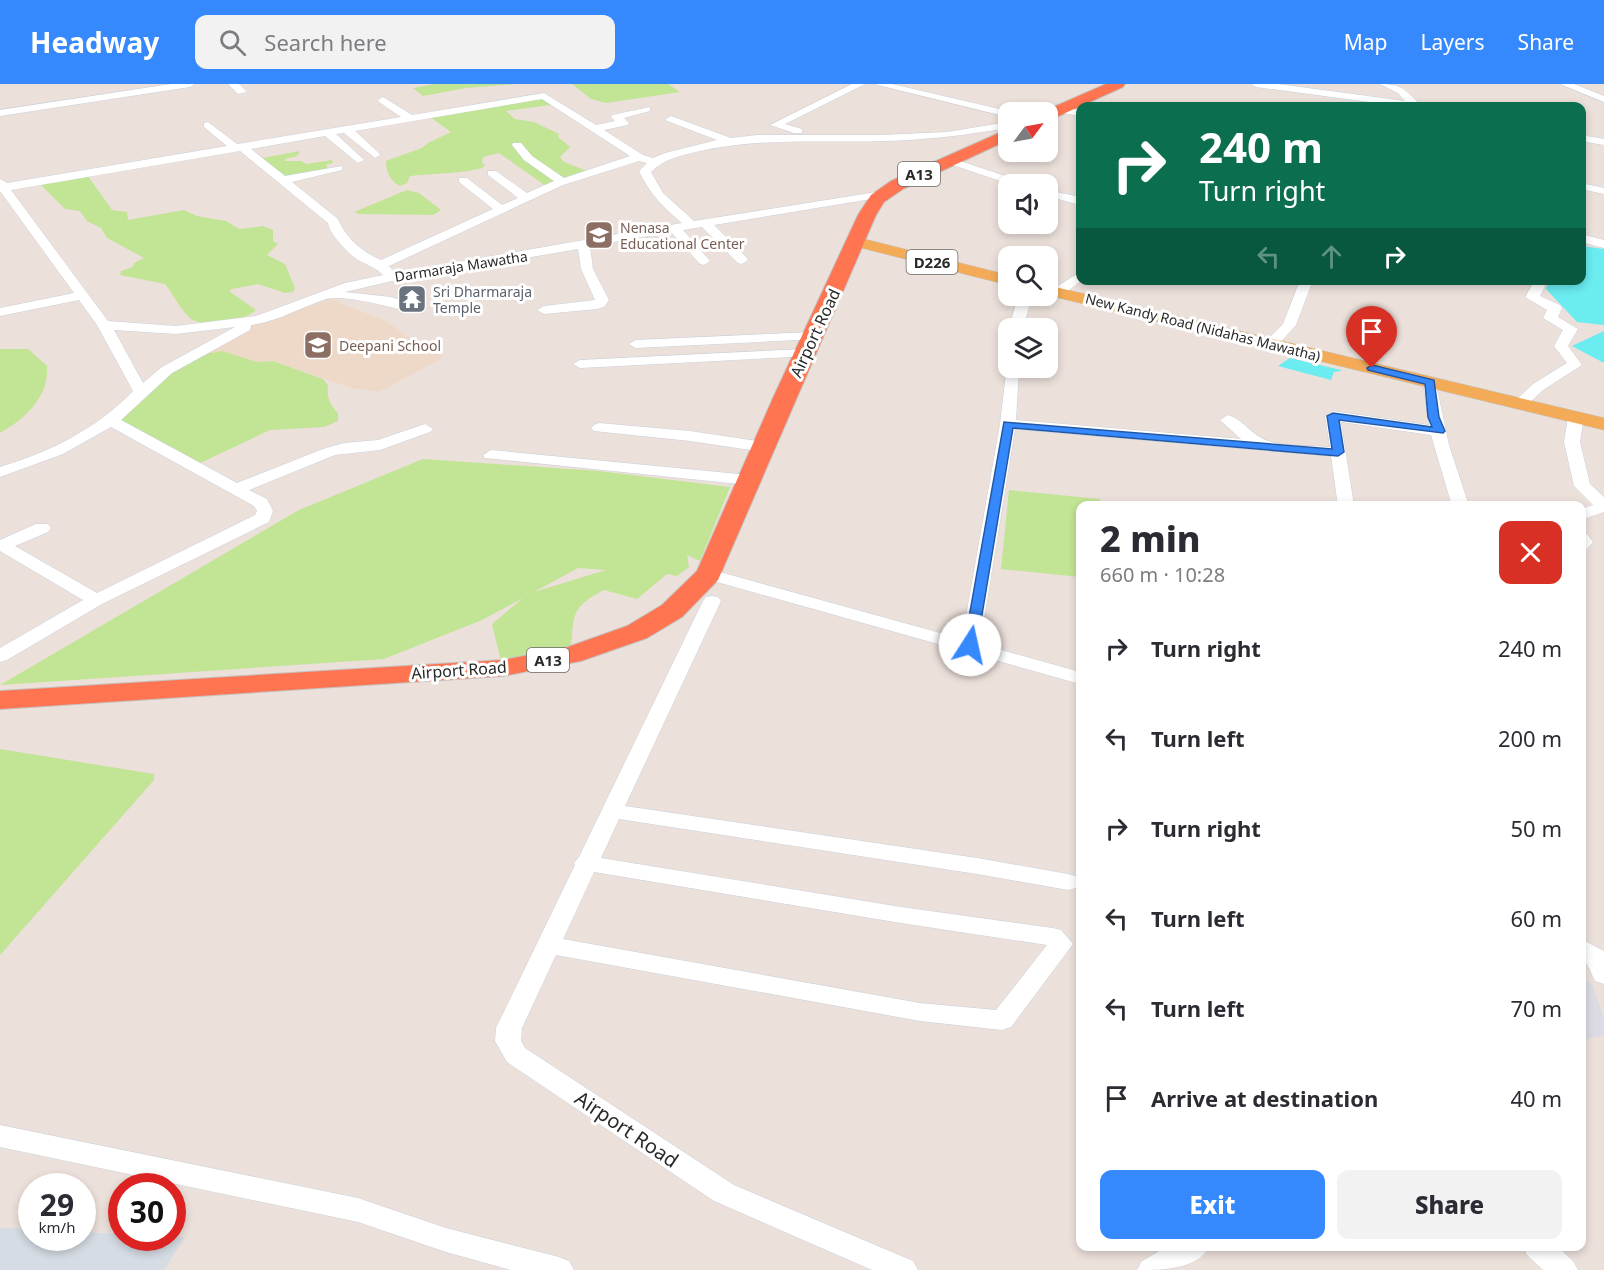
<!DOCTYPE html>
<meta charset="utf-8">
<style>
body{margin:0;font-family:"Noto Sans",sans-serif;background:#f2f2f3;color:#2b2b33;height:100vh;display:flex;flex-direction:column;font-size:22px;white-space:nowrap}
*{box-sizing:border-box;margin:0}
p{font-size:20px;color:#7c7c81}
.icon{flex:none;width:33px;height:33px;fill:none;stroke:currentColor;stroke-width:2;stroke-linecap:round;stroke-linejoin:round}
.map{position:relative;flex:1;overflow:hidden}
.sheet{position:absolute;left:1076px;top:417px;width:510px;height:750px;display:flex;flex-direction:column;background:#fff;border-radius:12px;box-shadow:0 3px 9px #0003}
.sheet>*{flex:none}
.guide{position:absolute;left:1076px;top:18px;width:510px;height:183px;border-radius:12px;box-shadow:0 3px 9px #0003;background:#0b6e4f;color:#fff;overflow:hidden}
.needle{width:39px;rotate:58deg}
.fabs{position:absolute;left:998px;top:18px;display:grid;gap:12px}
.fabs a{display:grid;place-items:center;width:60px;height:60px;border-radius:12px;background:#fff;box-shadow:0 3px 9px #0003;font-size:30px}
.speed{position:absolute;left:18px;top:1089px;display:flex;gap:12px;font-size:30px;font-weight:700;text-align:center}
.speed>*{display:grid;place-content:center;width:78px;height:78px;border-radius:50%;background:#fff;box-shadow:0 3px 9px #0003;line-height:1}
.speed small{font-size:15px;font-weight:400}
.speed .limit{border:9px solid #d22;background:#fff;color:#111}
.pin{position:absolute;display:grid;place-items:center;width:51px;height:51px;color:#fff;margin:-62px -26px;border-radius:50% 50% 50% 0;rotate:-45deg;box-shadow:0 0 6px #0007}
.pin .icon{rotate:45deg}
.me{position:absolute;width:66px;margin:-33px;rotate:10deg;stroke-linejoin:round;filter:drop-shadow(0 0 4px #0008)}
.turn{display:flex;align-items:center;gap:21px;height:126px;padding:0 24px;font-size:27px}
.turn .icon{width:78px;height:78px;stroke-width:2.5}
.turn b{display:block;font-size:42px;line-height:51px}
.lanes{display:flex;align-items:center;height:57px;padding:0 24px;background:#0003;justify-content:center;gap:30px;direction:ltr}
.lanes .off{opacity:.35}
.round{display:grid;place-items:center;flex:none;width:63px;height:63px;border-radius:12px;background:#f2f2f3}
.head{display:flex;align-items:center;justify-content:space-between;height:102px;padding:0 24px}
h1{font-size:36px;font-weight:800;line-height:45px}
.action{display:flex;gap:12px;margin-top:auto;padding:12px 24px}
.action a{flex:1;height:69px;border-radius:12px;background:#3689fd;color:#fff;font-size:24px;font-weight:800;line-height:69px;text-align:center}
.action a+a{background:#f2f2f3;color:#2b2b33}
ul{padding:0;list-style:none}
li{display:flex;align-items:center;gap:18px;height:90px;padding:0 24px}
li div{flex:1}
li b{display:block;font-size:22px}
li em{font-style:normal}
header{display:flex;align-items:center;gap:36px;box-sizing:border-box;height:84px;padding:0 30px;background:#3689fd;color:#fff}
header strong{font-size:28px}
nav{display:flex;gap:33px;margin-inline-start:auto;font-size:21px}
.search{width:420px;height:54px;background:#f2f2f3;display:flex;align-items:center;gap:15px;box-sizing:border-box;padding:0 21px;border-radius:12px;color:#7c7c81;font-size:22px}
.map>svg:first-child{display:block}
</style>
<header>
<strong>Headway</strong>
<div class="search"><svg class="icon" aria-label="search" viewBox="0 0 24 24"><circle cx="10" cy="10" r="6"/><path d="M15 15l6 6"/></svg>Search here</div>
<nav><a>Map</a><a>Layers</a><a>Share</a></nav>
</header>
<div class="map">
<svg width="1604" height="1186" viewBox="0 0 1604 1186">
<rect width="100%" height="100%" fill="#ece0da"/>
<path fill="#dcdbe4" d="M1581,892L1592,900L1604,933V951L1581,957Z"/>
<path fill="#eed9c9" d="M323,212L386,237L406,252L442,269L441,275L379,308L351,304L274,277L257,278L223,267L190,272L258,236Z"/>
<path fill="#d6dce4" d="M0,1144L31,1145L32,1154H82L83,1148L121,1150L122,1154L185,1153L164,1186H0Z"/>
<g fill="#c2e495" fill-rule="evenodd">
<path d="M434,0H517L466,4L423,12L413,4Z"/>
<path d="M572,0H668L680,8L606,19L591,15Z"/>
<path d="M543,11L557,20L506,27L515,35L534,38L559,50L558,53L570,63L560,73L564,78L592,89L550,105L499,69L483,73L482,78L485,82C479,89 424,90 410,92L407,99L400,102C390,97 386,88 386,77L422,64L428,59L451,48L430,33Z"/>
<path d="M300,67L297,72L285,75V77H301L306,80L332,76L333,79L326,81L328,85L283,95L257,75Z"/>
<path d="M88,92L112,126L127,128L128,136L184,126L197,132L226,137L239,145L263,142L273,146V157L278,160L267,171L285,180L295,204L293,208L285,209L258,200L232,205L229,207L256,226C244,237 203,246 190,234C180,225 173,210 165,200L120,191L121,187L133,183L134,179L144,174L107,154L101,144L87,137L80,127L65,125L39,99Z"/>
<path d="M407,106L419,109L441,126L433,131L359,130L354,128Z"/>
<path d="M0,265H28L47,282C49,313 26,334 0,349Z"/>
<path d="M223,267L257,278L273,277L323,295L328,301C326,312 330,321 338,329V337L324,343L270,346L194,382L112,337L190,272Z"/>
<path d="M423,375L599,387L730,403L700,477L687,471L689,483L677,492L667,490L637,515L604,506C571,523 574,530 571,564L501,577L492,540L523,514L482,536L384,575L0,601L299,426ZM578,484L606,486L534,508Z"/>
<path d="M1009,406L1100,415L1099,421L1080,422V493L1001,485Z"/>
<path d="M0,665L154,690V696L0,871Z"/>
</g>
<g fill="#6aecf1">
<path d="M1581,162L1604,165V241L1577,238L1546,205L1549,197L1581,196Z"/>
<path d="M1604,247V279L1572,262Z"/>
<path d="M1290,274L1341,286V287L1334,288L1331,296L1278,282Z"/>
</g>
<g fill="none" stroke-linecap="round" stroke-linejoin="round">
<g stroke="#c9d0db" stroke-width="1">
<g id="minor">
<path d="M171,0H195L190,3L0,32V26Z"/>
<path d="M228,0H239L247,8L238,10Z"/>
<path d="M852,0H865L785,40L802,45V49H794L770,41Z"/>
<path d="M874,0H892L1012,28H1008V33Z"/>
<path d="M1251,0H1278L1405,17L1398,9L1380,0C1407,0 1405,9 1423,22H1399L1256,3Z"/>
<path d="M1560,0H1574L1604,12V18Z"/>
<path d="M544,9L596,41L615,37L611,33L612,31L650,23V27L624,34L629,39L628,41L604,46L643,71L653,74L665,69L717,56L667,37L666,35L671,32L731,54L757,51H882L947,48L1008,38V44C967,51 926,56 884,57C821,59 759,53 696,68C679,72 664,75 651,88L663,109L694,137L883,107L889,110L883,113L714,141L746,173L748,176L742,180L738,179L702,143L683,146L710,177L704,181L700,180L671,148L590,162L593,185L609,216L604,223L597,225L544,230L537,226L544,222L595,216L581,185L578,165L392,197L345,208L391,213L419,222L421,225L414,229C395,224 344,210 326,215C301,223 277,238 251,241L250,246L172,289L121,336L237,399L323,365L344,359L378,356L425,340L433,345L430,348L380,366L335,371L249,406L267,415L273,427L269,438L102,520L7,576L0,578V564L83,516L0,467V456L36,440H48L51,444L48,448L15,462L97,509L255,431L257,427L254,422L111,343L63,370L0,393V383C49,368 97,345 133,307L97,241L79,216L0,232V224L74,209L0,107V95L7,99L227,62L204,43V39L208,38L237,60L244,59L401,33L379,18L378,16L383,13L412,31ZM542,15L630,72L564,94L532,72L521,59H513L512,61L524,76L554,97L527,109L496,87H488V91L518,114L502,121L467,94H459V98L493,125L381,176C362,168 346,154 338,135L292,98L342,86V82L285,92L251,65L325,52L358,79L364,76L362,74L336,50L344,49L375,74L380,71L379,69L355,47ZM240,67L328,139C329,149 346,167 354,173C364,181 375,182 383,191L345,199L256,232L176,242L108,237L11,106ZM639,77L647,79L639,87C649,109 664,124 682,139L395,189L389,182L563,101ZM235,243L162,283L143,299L114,246L176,250Z"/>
<path d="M1061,23L1080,26V32L1057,28V24Z"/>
<path d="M1581,51L1604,55V61L1581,57Z"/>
<path d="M948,73L1023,98L1025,100H1009L944,78L942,76Z"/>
<path d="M1581,99L1604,104V110L1581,105Z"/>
<path d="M1047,106L1080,113V121L1047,112Z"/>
<path d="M1581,150L1604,156V164L1581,158Z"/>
<path d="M1080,188V196H1082L1063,211H1053L1051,208L1053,205Z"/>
<path d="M1300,196H1313L1296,241L1276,263H1266L1264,260L1266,257L1283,240Z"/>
<path d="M1535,196H1548L1540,212L1560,221L1562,224L1558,233L1578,245L1568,262L1582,281L1543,306L1525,323H1515L1512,320L1515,317L1533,300L1567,279L1554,262L1563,246L1543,234L1547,226L1525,213Z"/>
<path d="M1018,212H1032L1023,244H1009Z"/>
<path d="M813,248L818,249L820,252L818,255L636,264L629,260L636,256Z"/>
<path d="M805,265L812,269L810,272L580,284L573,280L580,276Z"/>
<path d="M1007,281L1008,284H1019L1016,336L1241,355L1220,336L1228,331C1243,335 1252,352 1268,357C1286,363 1310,361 1330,363L1325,332L1333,327L1429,341L1423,298L1430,294L1435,295L1449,361L1469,422H1452L1431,351L1341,338L1354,422H1338L1331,372L1015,345L980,560L1080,588V600L703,494L700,490L703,486L709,485L962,555L1000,340Z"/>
<path d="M1576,328L1584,333L1580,358L1590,400L1604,413V428L1581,436V425L1593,421L1574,402L1564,358L1568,333Z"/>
<path d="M599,339L690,347L764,358L772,363L764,368L690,357L594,347L591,344L594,341Z"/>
<path d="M491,366L749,391L757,396L749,401L485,374L483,371Z"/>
<path d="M1581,449L1587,450L1593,458L1587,465L1581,466Z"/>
<path d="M712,512L718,513L721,517L625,722L977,774L1068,790L1076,792L1079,798L1076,804L1068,806L977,790L619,735L601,774L901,823L1053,844L1061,846L1073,860L1011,943L1002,946L920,937L556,871L522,944L521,957L525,964L734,1101L913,1177L918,1186H872L714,1117L507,978L495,957L496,944L575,781L574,779L579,773L703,517L706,513ZM594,788L901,839L1047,861L996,926L920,919L563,855Z"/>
<path d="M1581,855L1604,867V900L1595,897L1587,880L1581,876Z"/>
<path d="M0,1041L358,1114L446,1144L559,1173L569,1177L574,1186H511L446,1168L358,1138L0,1063Z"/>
<path d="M1168,1162H1210C1197,1186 1162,1186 1137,1186L1142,1177Z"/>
<path d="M1523,1162H1557L1573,1177L1578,1186H1543L1527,1171Z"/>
</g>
</g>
<g stroke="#c3c3c3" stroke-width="1">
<g id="major">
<path d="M856,153L1008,191V201L850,161L848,158L850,155Z"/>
<path d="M1047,201L1604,334V346L1047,211Z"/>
</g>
</g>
<g stroke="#c3c3c3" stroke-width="2">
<g id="highway">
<path d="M1106,0H1125L1123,3L1052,35L1047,37V28H1042Z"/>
<path d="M1008,45V56L903,105L884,118L876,131L718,496L682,533L647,554L581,577L503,592L0,625V607L503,576L565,564L627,542L662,521L697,487L773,314L858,131L871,111L891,97Z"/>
</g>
</g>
<use href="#minor" fill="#fff" fill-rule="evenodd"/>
<use href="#major" fill="#f3ab58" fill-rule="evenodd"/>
<use href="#highway" fill="#ff7552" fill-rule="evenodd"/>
</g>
<path fill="#3689fd" stroke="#2359a4" stroke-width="1.5" d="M1372,281L1434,296L1439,333L1445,347L1443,349L1339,336L1344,368L1338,372L1013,344L977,561L975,564H966L964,561L1004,338L1332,365L1327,332L1333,329L1432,343L1428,333L1425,300L1368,286L1367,284Z"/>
<defs>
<g id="university-square" transform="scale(1.5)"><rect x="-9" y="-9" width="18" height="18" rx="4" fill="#8d6e63" stroke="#fff"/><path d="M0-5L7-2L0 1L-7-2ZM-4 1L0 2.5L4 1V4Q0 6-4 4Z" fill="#fff"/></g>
<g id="temple-square" transform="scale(1.5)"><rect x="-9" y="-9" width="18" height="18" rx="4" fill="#6b7280" stroke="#fff"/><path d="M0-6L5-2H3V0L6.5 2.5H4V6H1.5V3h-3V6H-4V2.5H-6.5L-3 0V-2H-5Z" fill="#fff"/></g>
<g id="school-square" transform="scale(1.5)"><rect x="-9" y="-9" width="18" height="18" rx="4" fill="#8d6e63" stroke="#fff"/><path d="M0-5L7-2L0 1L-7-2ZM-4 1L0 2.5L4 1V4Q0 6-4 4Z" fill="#fff"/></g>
</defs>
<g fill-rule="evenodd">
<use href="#university-square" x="599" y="151"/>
<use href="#temple-square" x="412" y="215"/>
<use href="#school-square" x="318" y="261"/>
</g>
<g text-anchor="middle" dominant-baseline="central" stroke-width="6" stroke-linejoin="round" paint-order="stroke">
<g font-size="14" fill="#785e54" stroke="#fff" text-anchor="start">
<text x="620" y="143">Nenasa<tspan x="620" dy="16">Educational Center</tspan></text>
<text x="339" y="261">Deepani School</text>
</g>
<g font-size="14" fill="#292929" stroke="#fff">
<text transform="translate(461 182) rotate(-9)">Darmaraja Mawatha</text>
<text transform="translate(1203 243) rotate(14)">New Kandy Road (Nidahas Mawatha)</text>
</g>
<g font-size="14" fill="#5b616d" stroke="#fff" text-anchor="start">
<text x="433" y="207">Sri Dharmaraja<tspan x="433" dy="16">Temple</tspan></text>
</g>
<g fill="#fff" stroke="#696969" stroke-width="1.5">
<rect x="898" y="78" width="42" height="24" rx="4.5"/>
<rect x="906.5" y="166" width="51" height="24" rx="4.5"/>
<rect x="527" y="564" width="42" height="24" rx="4.5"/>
</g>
<g font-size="15" font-weight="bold" fill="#292929">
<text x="919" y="90">A13</text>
<text x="932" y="178">D226</text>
<text x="548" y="576">A13</text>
</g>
<g font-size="16" fill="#292929" stroke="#fff">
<text transform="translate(815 249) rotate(-65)">Airport Road</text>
<text transform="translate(459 586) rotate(-4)">Airport Road</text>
</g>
<g font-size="20" fill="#292929" stroke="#fff">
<text transform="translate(627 1045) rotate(34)">Airport Road</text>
</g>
</g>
</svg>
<div class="fabs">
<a><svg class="needle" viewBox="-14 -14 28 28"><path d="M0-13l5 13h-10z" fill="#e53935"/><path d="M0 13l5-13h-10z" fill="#7c7c81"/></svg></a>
<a><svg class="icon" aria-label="sound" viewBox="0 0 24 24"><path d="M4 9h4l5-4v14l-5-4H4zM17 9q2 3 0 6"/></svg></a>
<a><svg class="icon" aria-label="search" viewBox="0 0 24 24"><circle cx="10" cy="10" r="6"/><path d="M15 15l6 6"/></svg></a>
<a><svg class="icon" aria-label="layers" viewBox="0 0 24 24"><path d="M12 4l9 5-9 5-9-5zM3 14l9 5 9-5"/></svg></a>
</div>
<div class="speed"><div>29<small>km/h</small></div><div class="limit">30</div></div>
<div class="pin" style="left:1372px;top:284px;background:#d93025"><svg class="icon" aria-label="arrive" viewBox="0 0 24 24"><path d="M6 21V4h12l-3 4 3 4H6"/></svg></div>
<svg class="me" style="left:970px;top:561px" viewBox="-20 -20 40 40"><circle r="19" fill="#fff"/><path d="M0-13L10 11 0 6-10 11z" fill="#3689fd"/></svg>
<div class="guide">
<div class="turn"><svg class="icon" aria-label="right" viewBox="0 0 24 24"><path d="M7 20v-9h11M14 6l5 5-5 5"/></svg><div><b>240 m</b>Turn right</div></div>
<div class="lanes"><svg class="icon off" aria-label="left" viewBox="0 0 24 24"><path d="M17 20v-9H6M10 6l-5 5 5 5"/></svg><svg class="icon off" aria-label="ahead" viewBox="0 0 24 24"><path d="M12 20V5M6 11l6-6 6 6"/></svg><svg class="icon" aria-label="right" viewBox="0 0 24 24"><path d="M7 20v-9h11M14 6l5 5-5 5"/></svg></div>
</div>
<section class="sheet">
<div class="head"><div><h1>2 min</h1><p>660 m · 10:28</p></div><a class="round" style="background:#d93025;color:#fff"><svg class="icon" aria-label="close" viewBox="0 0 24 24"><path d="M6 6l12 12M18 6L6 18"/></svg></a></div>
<ul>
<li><svg class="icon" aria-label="right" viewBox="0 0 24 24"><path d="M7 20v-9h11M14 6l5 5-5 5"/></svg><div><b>Turn right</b></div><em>240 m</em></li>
<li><svg class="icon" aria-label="left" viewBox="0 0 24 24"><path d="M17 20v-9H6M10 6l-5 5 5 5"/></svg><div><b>Turn left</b></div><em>200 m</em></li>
<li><svg class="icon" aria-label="right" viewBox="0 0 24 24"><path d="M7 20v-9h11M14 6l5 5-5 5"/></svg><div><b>Turn right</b></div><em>50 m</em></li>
<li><svg class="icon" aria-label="left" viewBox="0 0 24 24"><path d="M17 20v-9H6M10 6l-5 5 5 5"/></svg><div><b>Turn left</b></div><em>60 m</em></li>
<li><svg class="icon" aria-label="left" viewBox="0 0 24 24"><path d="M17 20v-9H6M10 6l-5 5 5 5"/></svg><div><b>Turn left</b></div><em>70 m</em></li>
<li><svg class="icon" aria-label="arrive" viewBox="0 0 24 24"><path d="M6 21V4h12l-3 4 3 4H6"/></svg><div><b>Arrive at destination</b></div><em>40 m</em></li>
</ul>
<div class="action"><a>Exit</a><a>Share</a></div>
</section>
</div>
